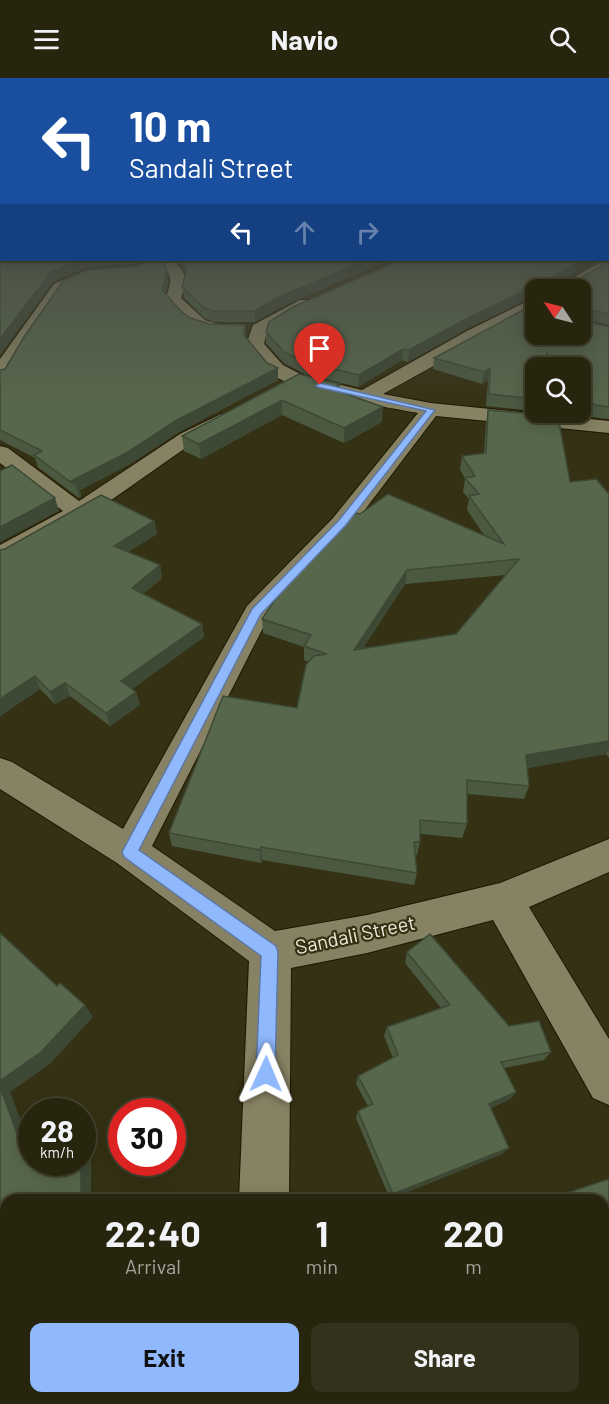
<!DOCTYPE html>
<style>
body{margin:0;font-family:Barlow,sans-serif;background:#34311d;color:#f1f3f6;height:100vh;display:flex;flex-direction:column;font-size:22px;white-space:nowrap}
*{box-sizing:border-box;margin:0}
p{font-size:20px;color:#a5a59e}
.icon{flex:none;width:33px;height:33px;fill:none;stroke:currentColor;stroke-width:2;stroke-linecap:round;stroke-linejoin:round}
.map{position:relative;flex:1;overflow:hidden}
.sheet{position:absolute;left:0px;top:1116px;width:609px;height:210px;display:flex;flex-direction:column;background:#28250f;border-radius:18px 18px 0 0;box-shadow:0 3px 15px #0003,0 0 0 2px #44422f}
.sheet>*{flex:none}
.guide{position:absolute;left:0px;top:0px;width:609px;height:183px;box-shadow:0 3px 15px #0003,0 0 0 2px #44422f;background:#1a4fa0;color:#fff;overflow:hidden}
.needle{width:39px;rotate:305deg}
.tools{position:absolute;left:525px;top:201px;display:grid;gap:12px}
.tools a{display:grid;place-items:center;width:66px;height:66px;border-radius:12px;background:#28250f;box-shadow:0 3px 15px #0003,0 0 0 2px #44422f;font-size:30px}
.speed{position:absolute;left:18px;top:1020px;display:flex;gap:12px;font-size:30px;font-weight:700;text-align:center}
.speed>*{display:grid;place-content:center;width:78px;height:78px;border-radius:50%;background:#28250f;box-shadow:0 3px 15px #0003,0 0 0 2px #44422f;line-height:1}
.speed small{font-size:15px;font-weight:400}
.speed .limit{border:9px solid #d22;background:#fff;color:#111}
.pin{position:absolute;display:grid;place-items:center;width:51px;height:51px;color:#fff;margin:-62px -26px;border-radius:50% 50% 50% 0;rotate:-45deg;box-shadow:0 0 6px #0007}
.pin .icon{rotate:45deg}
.me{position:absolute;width:66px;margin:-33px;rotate:1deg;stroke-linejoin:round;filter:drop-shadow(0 0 4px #0008)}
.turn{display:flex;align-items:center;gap:21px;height:126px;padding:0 30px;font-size:27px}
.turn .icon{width:78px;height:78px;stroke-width:2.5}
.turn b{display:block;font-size:42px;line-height:51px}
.lanes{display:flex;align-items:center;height:57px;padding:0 30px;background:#0003;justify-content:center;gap:30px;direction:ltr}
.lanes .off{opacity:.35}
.eta{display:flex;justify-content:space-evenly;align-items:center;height:102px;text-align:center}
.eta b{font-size:36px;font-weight:700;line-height:42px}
.cta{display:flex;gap:12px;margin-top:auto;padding:12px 30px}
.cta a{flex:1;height:69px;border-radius:12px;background:#90b8fd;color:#111;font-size:24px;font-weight:700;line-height:69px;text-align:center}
.cta a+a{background:#34311d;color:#f1f3f6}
header{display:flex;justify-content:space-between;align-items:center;height:78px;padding:0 30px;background:#28250f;font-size:27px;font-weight:700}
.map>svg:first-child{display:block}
</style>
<header><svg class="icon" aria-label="menu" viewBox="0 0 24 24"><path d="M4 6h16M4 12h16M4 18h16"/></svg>Navio<svg class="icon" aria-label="search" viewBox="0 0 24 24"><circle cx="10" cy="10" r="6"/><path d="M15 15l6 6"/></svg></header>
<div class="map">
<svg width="609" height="1326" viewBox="0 0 609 1326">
<rect width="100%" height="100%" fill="#353114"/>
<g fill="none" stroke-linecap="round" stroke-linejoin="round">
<g stroke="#1d1800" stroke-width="2">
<g id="minor">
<path d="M608,180L609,190L570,212H551Z"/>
<path d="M153,182H173L182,191L186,203L181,220L205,242L214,245L240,248L242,252L240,256C210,263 182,244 165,221C170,208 175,198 162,188L136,196L88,200L64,212L25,269L7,301L0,303V281L54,206L85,192L134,188Z"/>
<path d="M536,219V231L383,316L431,325L609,343V355L436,338L351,450L269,538L152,768L275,853L367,837L500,805L609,761V794L529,829L609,961V1027L593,1020L493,842L367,875L291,890L289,1122H239L249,883L117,785L0,711V680L12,684L123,751L247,528L333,440L418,335C382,328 298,316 270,295C261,289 253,276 246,267L253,247L300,222H312L314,225L312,228L267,254L264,266L283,287L304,298L362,312L467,253Z"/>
<path d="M221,336L228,338L231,342L228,346L194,364L87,439L9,482L0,485V467L63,433L0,385V368L8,370L79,423L180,356Z"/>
<rect x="231" y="1320" width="58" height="6"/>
</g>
</g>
<use href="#minor" fill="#878263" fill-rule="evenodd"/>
</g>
<g fill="#4b5941" fill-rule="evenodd">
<path d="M175,182H388L277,231L255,244H213L204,240L184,219L182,209L186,196L184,189Z"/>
<path d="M576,182H599L593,185Z"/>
<path d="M609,183V247L581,241V242L609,249V341L591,339L580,327V290H536V333L486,328L488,302L482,306L433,291L434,280L580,212H536V217L466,251L408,284L402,282L358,309L305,296L284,285L266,265V254L578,184L575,194L560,204H574Z"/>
<path d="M168,203L165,215L181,233L190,240L210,246L245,247L246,260L278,302L179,354L130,386L80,412L81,419L79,420L38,389L35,380L0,362V292L5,291Z"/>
<path d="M299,296L340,313L382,344L344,365L282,337L201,381L184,373L182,358Z"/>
<path d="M488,332L570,404L609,416V680L606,676L527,690L529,708L524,721L467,716V746L462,760L420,756V764L417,777H415L417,795L414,807L262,782L261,785L172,768L169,755L297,630L309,584L304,582V569L263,555L262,541L360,436L484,457L467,432L469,421L463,414L465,401L460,391L462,378L484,375L486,345ZM506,497L456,556L363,570L405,506Z"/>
<path d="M154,443L157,456L128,474L160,487L162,500L143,516L202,546L204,559L132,611L136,614L140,627L110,648L70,618L55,626L40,611L0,638V472Z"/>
<path d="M407,874L509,948L551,974L544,982L504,990L516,1014L510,1021L491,1030L502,1076L390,1121L356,1040L358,1033L368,1028L356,1006L358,998L393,980L384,958L387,949L441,930L405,885Z"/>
<path d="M441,1320H595L597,1326H442Z"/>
</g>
<g fill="#3d4835">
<path d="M79,182H147L134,186L85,190L53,204L0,277V261L51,194Z"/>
<path d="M366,182H388L277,231L255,244V233L277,220Z"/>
<path d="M578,184L575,194L550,210L552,200Z"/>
<path d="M167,193L168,203L163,222L162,212Z"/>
<path d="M539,206L538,212H536V217L466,251L408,284L409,272L468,240Z"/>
<path d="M403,271L402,282L358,309L359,297Z"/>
<path d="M278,290V302L179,354L130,386L80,412L81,419L79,420L76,408L71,403L177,342Z"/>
<path d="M490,290L488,302L482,306L484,294Z"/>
<path d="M340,306L339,321L332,311Z"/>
<path d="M282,322V337L201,381L199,366Z"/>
<path d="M383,329L382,344L344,365V350Z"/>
<path d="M55,420L59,433L0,464V449Z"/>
<path d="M154,443L157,456L117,481L114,468Z"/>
<path d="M160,487L162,500L135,523L132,510Z"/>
<path d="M407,492L405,506L353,586L354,572Z"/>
<path d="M202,546L204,559L125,616L121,603Z"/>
<path d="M35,598L40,611L0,638V621Z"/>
<path d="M65,605L70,618L55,626L50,614Z"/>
<path d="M136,614L140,627L110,648L106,635Z"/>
<path d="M609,663V671L606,676L521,691L526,677Z"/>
<path d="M261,769L262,782L261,785L260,772Z"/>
<path d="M85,927L93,939L51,985L10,1014L32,1071V1084L28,1085L0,1009V1003Z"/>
<path d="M516,1014L510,1021L483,1033L489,1026Z"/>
<path d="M509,1070L502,1076L390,1121L393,1116Z"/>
<path d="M82,1074L91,1080V1122H81V1084H82Z"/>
<rect x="101" y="1320" width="10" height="6"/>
</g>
<g fill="#57674c" stroke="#3d4835" stroke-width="1.5" fill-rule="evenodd">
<path d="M0,145H2V157L0,150Z"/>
<path d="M608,150L609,151V169H608Z"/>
<path d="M0,158H2V182H79L51,194L0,261Z"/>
<path d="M157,182H161L165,187L167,193L162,212L181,233L190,240L210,246L245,247L244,257L267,285L278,290L177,342L128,374L71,403L78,406L76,408L34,377L42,373L0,352V292L5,291L24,259L63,203L87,192L135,188Z"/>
<path d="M183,182H366L277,220L255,233H212L203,229L182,209L187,192Z"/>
<path d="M400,182H565L578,184L552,200L553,204H574L609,183V236L583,230L581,232V242L609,249V329L595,327L580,312V290H559L547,276L549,290H536V321L489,316L490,290L484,294L434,280L536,225V256H580V212H539V206L468,240L409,272L403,271L359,297L305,284L284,274L266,254L269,244L291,230Z"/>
<path d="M299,296L340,306L332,311L383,329L344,350L282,322L199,366L182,358Z"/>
<path d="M488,332L558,338L570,404L596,401L609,416V663L526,677L529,708L467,702V746L420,742V764H414L417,795L261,769L260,772L169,755L223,618L297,630L306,587L314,578L327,576L304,568L311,557L262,541L280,514L356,435L360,436L388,416L504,466L469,418L479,416L465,400L475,398L462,378L486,375ZM519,481L456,556L354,572L407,492Z"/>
<path d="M12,387L55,420L0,449V393Z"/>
<path d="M101,417L154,443L114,468L160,487L132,510L202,546L121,603L136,614L106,635L65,605L50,614L35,598L0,621V472L5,471Z"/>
<path d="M0,855L57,908L60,905L85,927L41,974L0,1003Z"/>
<path d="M430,856L509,948L539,943L551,974L501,984L516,1014L489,1026L509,1070L393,1116L358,1033L373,1026L358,998L398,977L387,949L450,927L407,874Z"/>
<path d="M0,1009L28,1085L32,1084H81V1122H6V1320H101V1326H0Z"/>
<path d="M609,1101V1251L603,1253V1122H546Z"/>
<path d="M446,1320H595L597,1326H448Z"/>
</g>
<linearGradient id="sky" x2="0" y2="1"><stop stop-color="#1d1b0b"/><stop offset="0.44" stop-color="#4b4e45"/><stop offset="1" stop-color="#4b4e45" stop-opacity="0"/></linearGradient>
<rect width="609" height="330" fill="url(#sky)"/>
<path fill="#90b8fd" stroke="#5e78a4" stroke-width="1.5" d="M320,305L435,332L346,447L261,536L139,772L276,868L278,874L275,996L272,1002L266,1005L259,1002L256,996L261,878L124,779L122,774L252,531L339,442L426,333L317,309L316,307Z"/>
<g text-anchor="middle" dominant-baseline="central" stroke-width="4.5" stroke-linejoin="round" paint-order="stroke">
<g font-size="20" fill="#ece9d8" stroke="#353114">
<text transform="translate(355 856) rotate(-12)">Sandali Street</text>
</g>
</g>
</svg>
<div class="tools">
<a><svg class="needle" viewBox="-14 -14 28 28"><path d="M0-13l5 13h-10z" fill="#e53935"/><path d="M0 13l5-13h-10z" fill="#a5a59e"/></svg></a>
<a><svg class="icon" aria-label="search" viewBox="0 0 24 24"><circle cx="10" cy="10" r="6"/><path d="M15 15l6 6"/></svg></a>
</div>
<div class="speed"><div>28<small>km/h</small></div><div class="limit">30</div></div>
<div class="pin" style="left:320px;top:307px;background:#d93025"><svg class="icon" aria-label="arrive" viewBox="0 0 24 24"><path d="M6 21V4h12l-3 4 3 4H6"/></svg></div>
<svg class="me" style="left:266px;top:996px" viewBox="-20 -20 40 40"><path d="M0-17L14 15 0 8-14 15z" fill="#90b8fd" stroke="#fff" stroke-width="4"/></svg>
<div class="guide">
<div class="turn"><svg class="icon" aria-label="left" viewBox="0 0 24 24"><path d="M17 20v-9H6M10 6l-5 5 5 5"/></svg><div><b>10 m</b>Sandali Street</div></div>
<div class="lanes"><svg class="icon" aria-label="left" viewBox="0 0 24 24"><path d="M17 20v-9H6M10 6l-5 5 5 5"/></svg><svg class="icon off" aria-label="ahead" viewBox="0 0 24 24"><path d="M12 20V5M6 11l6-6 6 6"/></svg><svg class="icon off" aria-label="right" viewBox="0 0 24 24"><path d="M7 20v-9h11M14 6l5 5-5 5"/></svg></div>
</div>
<section class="sheet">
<div class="eta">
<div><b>22:40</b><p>Arrival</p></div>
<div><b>1</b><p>min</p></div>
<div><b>220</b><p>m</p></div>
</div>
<div class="cta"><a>Exit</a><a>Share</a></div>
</section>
</div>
